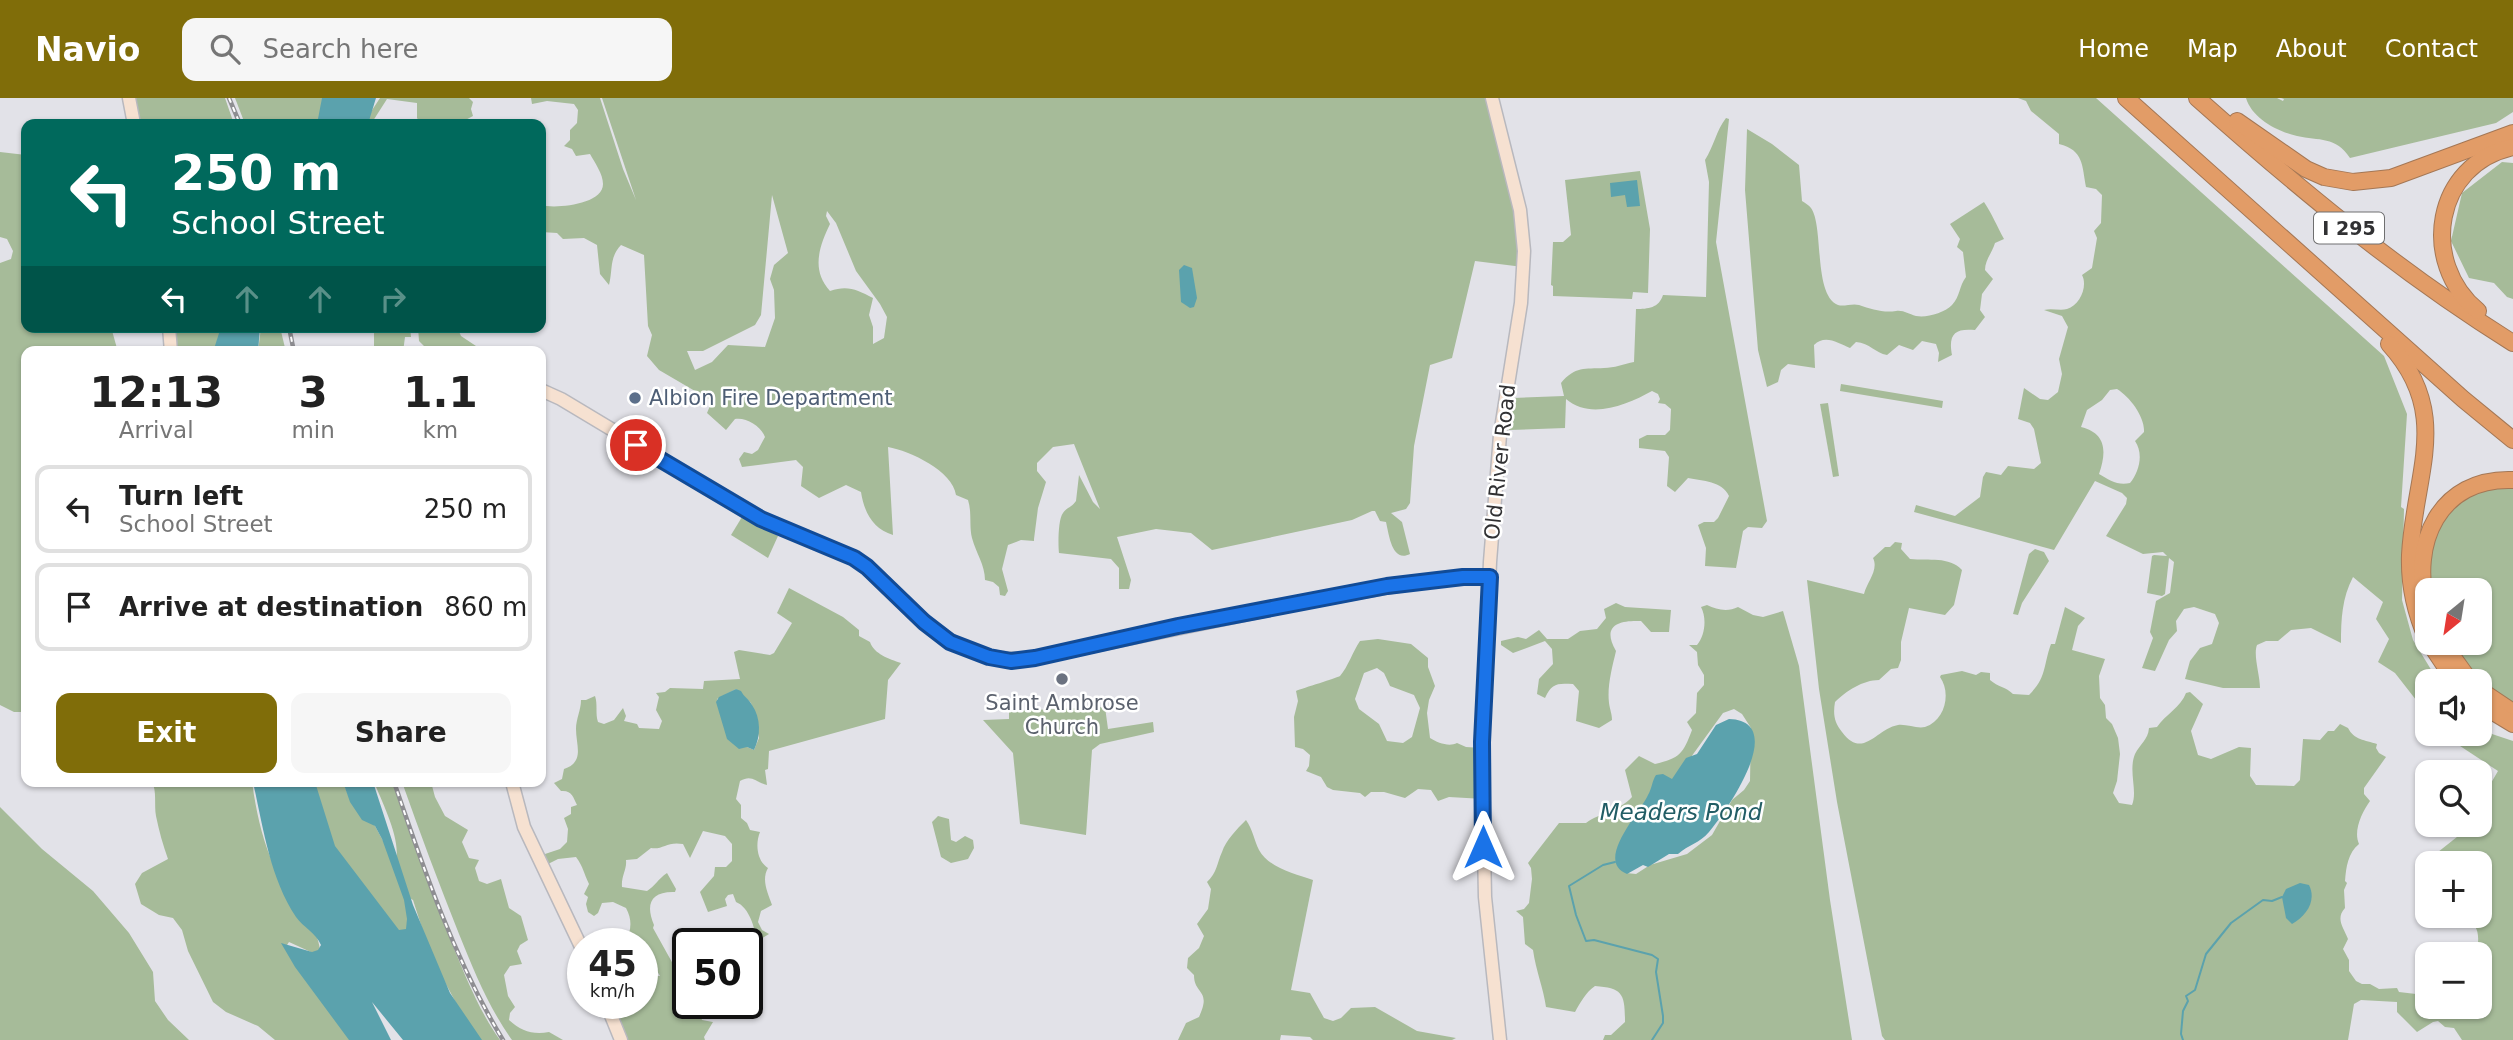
<!DOCTYPE html>
<meta charset="utf-8">
<style>
body{margin:0;font-family:"DejaVu Sans",sans-serif;background:#f6f6f6;color:#222;height:100vh;display:flex;flex-direction:column;font-size:26px;white-space:nowrap}
*{box-sizing:border-box;margin:0}
p{font-size:23px;color:#767676}
.icon{flex:none;width:38px;height:38px;fill:none;stroke:currentColor;stroke-width:2;stroke-linecap:round;stroke-linejoin:round}
.map{position:relative;flex:1;overflow:hidden}
.panel{position:absolute;left:21px;top:248px;width:525px;height:441px;display:flex;flex-direction:column;background:#fff;border-radius:14px;box-shadow:0 2px 5px #0004}
.panel>*{flex:none}
.guide{position:absolute;left:21px;top:21px;width:525px;height:214px;border-radius:14px;box-shadow:0 2px 5px #0004;background:#00695c;color:#fff;overflow:hidden}
.needle{width:46px;rotate:210deg}
.buttons{position:absolute;left:2415px;top:480px;display:grid;gap:14px}
.buttons a{display:grid;place-items:center;width:77px;height:77px;border-radius:14px;background:#fff;box-shadow:0 2px 5px #0004;font-size:35px}
.speed{position:absolute;left:567px;top:830px;display:flex;gap:14px;font-size:35px;font-weight:700;text-align:center}
.speed>*{display:grid;place-content:center;width:91px;height:91px;border-radius:50%;background:#fff;box-shadow:0 2px 5px #0004;line-height:1}
.speed small{font-size:18px;font-weight:400}
.speed .limit{border:4px solid #111;border-radius:10px;background:#fff;color:#111}
.pin{position:absolute;display:grid;place-items:center;width:60px;height:60px;color:#fff;margin:-30px;border:4px solid #fff;border-radius:50%;box-shadow:0 2px 7px #0007}
.me{position:absolute;width:77px;margin:-38px;rotate:0deg;stroke-linejoin:round;filter:drop-shadow(0 0 5px #0008)}
.turn{display:flex;align-items:center;gap:24px;height:147px;padding:0 35px;font-size:32px}
.turn .icon{width:91px;height:91px;stroke-width:2.5}
.turn b{display:block;font-size:49px;line-height:60px}
.lanes{display:flex;align-items:center;height:66px;padding:0 35px;background:#0003;justify-content:center;gap:35px;direction:ltr}
.lanes .off{opacity:.35}
.eta{display:flex;justify-content:space-evenly;align-items:center;height:119px;text-align:center}
.eta b{font-size:42px;font-weight:700;line-height:49px}
.action{display:flex;gap:14px;margin-top:auto;padding:14px 35px}
.action a{flex:1;height:80px;border-radius:14px;background:#806d09;color:#fff;font-size:28px;font-weight:700;line-height:80px;text-align:center}
.action a+a{background:#f6f6f6;color:#222}
ul{padding:0;list-style:none}
li{display:flex;align-items:center;gap:21px;height:88px;margin:0 14px 10px;padding:0 21px;border:4px solid #e0e0e0;border-radius:14px}
li div{flex:1}
li b{display:block;font-size:26px}
li em{font-style:normal}
header{display:flex;align-items:center;gap:42px;box-sizing:border-box;height:98px;padding:0 35px;background:#806d09;color:#fff}
header strong{font-size:33px}
nav{display:flex;gap:38px;margin-inline-start:auto;font-size:24px}
.search{width:490px;height:63px;background:#f6f6f6;display:flex;align-items:center;gap:18px;box-sizing:border-box;padding:0 24px;border-radius:14px;color:#767676;font-size:26px}
.map>svg:first-child{display:block}
</style>
<header>
<strong>Navio</strong>
<div class="search"><svg class="icon" aria-label="search" viewBox="0 0 24 24"><circle cx="10" cy="10" r="6"/><path d="M15 15l6 6"/></svg>Search here</div>
<nav><a>Home</a><a>Map</a><a>About</a><a>Contact</a></nav>
</header>
<div class="map">
<svg width="2513" height="942" viewBox="0 0 2513 942">
<rect width="100%" height="100%" fill="#e2e2e8"/>
<g fill="#a6bb99" fill-rule="evenodd">
<path d="M130,0H225L234,26H135Z"/>
<path d="M235,0H327L319,26H245Z"/>
<path d="M380,0H469L473,4L471,11L473,18L458,26H421L417,20V5L387,1L371,26H363Z"/>
<path d="M531,0H600L623,71L636,102L602,0H1492L1512,78L1523,169L1475,163L1452,260L1430,267L1414,348L1410,405L1406,411L1391,415L1402,424L1410,456C1392,465 1389,437 1386,424L1380,423L1375,413H1372L1352,422L1212,452L1191,435L1156,431L1117,439L1131,482L1129,491H1119V470L1111,461L1059,455C1058,447 1058,421 1063,415C1066,410 1072,409 1076,403L1079,377L1093,404L1100,411L1074,346L1053,349L1037,365V373L1046,384L1038,410L1034,441V443L1021,442L1008,447L1002,471L1008,493L1005,498L1000,497L999,489L993,484L985,482C985,467 976,455 972,440C969,428 972,414 968,402L956,397C953,373 910,353 888,349L893,437C873,431 864,414 861,394L846,387L819,400L801,388L803,369L796,362L742,369L739,361L744,354L752,356L758,352L765,339C761,328 746,319 735,321L726,332L707,315L712,303L659,272L647,258L652,237L648,228L644,157L621,147C609,160 613,171 609,187L600,176L597,147L584,140L563,141L557,135L541,134V107C554,111 603,107 603,86C603,76 595,65 590,56L576,58L572,51L564,48L570,42V32L577,25L578,12L574,6L547,3L532,6ZM772,97L788,155L774,167L770,181L774,192L775,220L765,249L728,247L712,264L695,272L687,253H703L755,227L761,217ZM827,113L836,125L856,173L880,206L887,219L884,240L873,246V229L869,217L873,200C857,192 848,187 830,193C811,172 819,149 830,126L826,118Z"/>
<path d="M2018,0H2096L2384,258L2407,316L2401,409L2404,411L2402,502L2413,542L2438,583H2427V616L2395,575L2378,564L2389,541L2376,521L2383,504L2353,479C2342,500 2341,521 2341,545L2311,530L2291,532L2278,543H2266L2257,547C2253,557 2260,577 2260,590H2223L2185,581L2190,563L2200,550L2212,546L2219,525L2215,516L2194,509L2184,511L2176,523L2177,533L2169,542L2155,573L2142,570L2153,540L2150,534L2156,503L2170,495L2174,464L2169,460L2165,496L2162,498L2147,495L2152,458L2154,457L2167,458L2163,454L2143,456L2106,438L2126,406L2127,400L2122,395L2095,383L2054,452L1914,414L1916,407L1955,418L1980,399L1983,379L1986,374L2001,377L2008,368L2034,371L2041,365L2034,331L2030,325L2018,321L2024,290L2040,301L2048,302L2058,294L2062,276L2059,261L2068,229L2062,218L2044,212C2052,210 2060,213 2067,211C2080,207 2088,188 2082,177L2092,170L2097,140L2094,133L2101,125L2102,97L2096,91L2086,89C2082,68 2084,52 2059,46V36L2031,13L2026,3ZM2117,291C2130,299 2145,319 2144,334L2135,343C2144,356 2139,374 2130,385C2118,388 2109,382 2099,376C2107,353 2106,335 2081,329L2087,312L2102,302L2110,292Z"/>
<path d="M2246,0H2277L2283,3L2284,1L2281,0H2513V14L2496,25L2350,60C2336,38 2319,43 2297,38C2276,33 2252,20 2246,0Z"/>
<path d="M1726,20L1729,21L1716,144L1767,423L1762,430L1748,429L1743,433L1736,470L1705,468L1706,450L1698,427L1704,424H1714L1718,420L1729,398C1722,383 1703,383 1688,380L1675,394L1667,388L1669,359L1665,353L1639,350V341L1647,337H1665L1670,332L1671,311L1665,306L1658,305L1660,301L1658,296L1652,293C1627,307 1590,322 1566,301L1565,330L1509,332L1513,300L1564,298L1561,285C1575,268 1585,271 1604,270C1614,270 1624,266 1634,264L1636,211C1648,211 1659,210 1663,197L1706,199L1709,84L1705,62C1714,48 1716,33 1726,20Z"/>
<path d="M1747,31L1772,46L1799,67L1802,103C1805,105 1809,107 1811,110C1824,128 1813,197 1838,207C1844,209 1852,205 1859,207C1871,211 1883,215 1896,213C1904,212 1908,216 1916,218C1927,220 1944,215 1952,207C1960,199 1959,188 1966,179L1963,154L1957,149L1960,141L1950,126L1984,104C1992,116 1997,128 2004,141L1995,145C1992,155 1985,162 1985,172L1993,181L1982,196L1980,212L1985,219L1975,232C1955,230 1948,236 1952,257L1938,264L1939,255L1936,246L1922,243L1913,252L1899,247L1887,257C1875,255 1870,245 1856,244L1850,250C1838,245 1825,236 1814,247L1815,270L1788,266L1781,272L1778,284L1767,289L1758,252L1745,92Z"/>
<path d="M0,54L26,57V103L24,108L26,117V229H111L118,254H26V614H14L0,607V165L11,161L13,153L7,141L0,139Z"/>
<path d="M2502,64L2513,65V201L2507,199L2494,185L2469,180L2451,143L2462,95Z"/>
<path d="M1640,73L1650,131L1648,195L1633,194L1632,201L1553,198V188L1551,187L1553,144H1563L1571,137L1565,82Z"/>
<path d="M170,229H224L215,254H171Z"/>
<path d="M261,229H280L286,254H258Z"/>
<path d="M374,229H410L411,239H405L403,254H374Z"/>
<path d="M418,229H457L461,238L476,248L475,254H430L419,243Z"/>
<path d="M1841,286L1943,303L1942,310L1840,293Z"/>
<path d="M1828,305L1839,378L1833,379L1820,306Z"/>
<path d="M2513,380V610L2480,589V583H2472L2443,544H2480V492L2422,490L2437,415L2446,405Z"/>
<path d="M742,419L778,438L768,460L731,437Z"/>
<path d="M1895,444L1902,445L1901,451L1910,461C1929,463 1949,458 1962,472L1954,507L1945,517L1909,510L1901,544V562L1898,570L1891,571L1879,582C1863,582 1846,593 1835,604C1833,616 1834,624 1842,634C1863,662 1876,631 1898,627C1907,626 1917,631 1925,629C1946,622 1951,594 1940,579L1941,577L1962,573L1976,577L1981,574L1990,575V582C1998,589 2006,589 2013,596L2029,597C2047,579 2043,568 2051,546H2055L2065,509L2085,520L2078,528L2072,552L2105,561L2099,578L2100,600L2105,607L2106,620L2112,626L2118,640L2120,656L2117,683L2113,695L2119,705L2132,707C2138,693 2128,673 2135,656C2140,646 2148,642 2149,630L2157,629C2165,617 2181,609 2186,595L2190,594L2203,606L2191,633L2198,657L2211,661L2239,649L2251,650L2250,678L2256,687L2294,688L2300,682L2303,641L2320,642L2328,633H2334L2340,626L2348,630C2354,642 2365,642 2377,646L2376,650L2379,655L2386,659L2364,690V696L2370,703C2362,714 2353,733 2359,746C2348,755 2346,769 2345,783L2347,785L2344,792L2345,810C2335,821 2344,830 2348,841L2343,851L2349,862V873L2356,883L2362,886H2370L2379,891L2397,890L2399,894L2416,896L2422,888L2427,891V908L2453,911L2456,908H2480V899L2485,886L2480,877V856H2462L2466,851H2472L2478,845C2480,818 2464,828 2448,817H2480V765H2438L2433,758L2462,735L2461,729L2457,726H2480V688L2491,685L2498,673L2454,644L2446,635H2480V628L2489,635L2513,643V942H2462L2454,930L2445,929L2438,923L2433,924L2417,934L2397,914V904L2361,902L2354,906L2348,942H1885L1882,938L1837,704L1819,591L1807,482L1864,496C1867,484 1879,472 1873,460L1885,449H1890Z"/>
<path d="M2035,451L2044,454L2049,463L2022,505L2018,517L2013,516L2029,456Z"/>
<path d="M789,490L843,519L859,532V538L870,544C874,556 889,561 901,565L888,582L885,621L769,653L768,671L765,672L767,687C755,684 752,676 740,683L736,701L741,707V720L747,725L750,732L760,734C755,746 757,763 768,770C761,782 768,795 772,807L761,813L758,824L762,832L769,836L756,844C756,831 749,809 736,804L733,796L728,797L725,801L727,808L708,814L700,794L714,778L715,769H726L732,763V746L725,738L703,733L690,760L683,746C667,743 663,752 651,750L637,761L626,762C627,772 621,778 622,789L647,793C655,788 658,781 667,775L676,791L675,794C651,793 645,806 654,827L653,830L683,884L688,883V905H695L702,922L713,924L704,939L705,942H621L608,905H617L629,909C646,903 650,895 656,878H660L653,866L642,872V845H625C631,833 633,823 626,810L613,804L602,805L598,815L594,818L588,814L586,806L588,799L584,796L589,786C583,774 584,770 576,759L558,761L544,768L539,758L560,751L567,744L568,731L564,720L571,716V709L577,707C573,699 572,692 561,693L554,685L562,681L564,671C585,664 576,648 576,631C576,621 581,612 581,602H586L595,598C598,607 595,615 598,624L604,626L614,622L623,610L626,618L624,623L637,626L639,630L659,631L662,623L656,612L659,599L656,595L665,594L670,590L703,591L704,583L740,581L734,554L739,552L770,557L774,555L792,525L777,515ZM736,591L751,605L759,640L754,652L747,649L717,601Z"/>
<path d="M1616,505L1625,509L1671,512L1669,534H1651L1641,523C1619,522 1601,527 1616,553C1612,570 1607,588 1609,605C1610,612 1612,616 1612,622L1599,630L1576,623L1579,593L1573,586C1557,585 1552,585 1545,600L1537,596L1539,581L1553,566L1552,551L1545,543L1513,555L1501,547V543L1518,539L1526,541L1539,532L1547,541H1568L1580,533L1597,531L1606,520L1604,511Z"/>
<path d="M1707,507C1717,512 1728,514 1738,509L1753,517L1763,519L1783,513L1799,568L1830,802L1852,942H1603L1605,937H1611L1625,924C1625,896 1623,890 1595,888C1586,894 1580,905 1575,914L1546,909C1543,889 1536,873 1533,852L1525,846L1523,819L1516,813L1524,811L1529,805L1532,781L1531,770L1528,765L1559,725H1586C1601,714 1618,714 1632,699L1625,672L1639,658L1655,666C1680,660 1683,656 1692,632L1687,624L1696,615L1697,595L1704,587V577L1698,567L1697,554L1689,547H1697C1705,538 1707,520 1701,509ZM1734,611L1742,616L1751,630L1750,683L1744,692L1732,702L1712,737L1687,756L1650,767L1636,776L1626,775L1678,677L1723,615Z"/>
<path d="M1378,541L1411,546L1428,560V569L1435,588L1429,602L1427,615L1430,640C1438,645 1449,649 1457,645L1466,649L1482,650L1484,701L1449,699L1438,703L1431,692L1418,691L1405,700L1384,694H1371L1365,699L1360,695L1333,692L1327,689L1321,679L1306,673L1309,668L1310,657L1303,651L1295,649L1294,619L1298,603L1296,593C1303,590 1337,580 1340,578C1348,569 1353,553 1360,543ZM1377,570L1384,575L1390,588L1414,597L1420,610L1412,639L1403,645L1387,643L1379,626L1359,611L1355,601L1364,575Z"/>
<path d="M1105,609L1108,631L1153,624L1154,634L1100,646L1092,652L1086,737L1020,726L1013,655L983,622L1009,621V613Z"/>
<path d="M152,684H252C256,713 262,741 274,768C285,795 319,826 320,853L313,855L289,844L287,847L357,942H275L258,928L226,914L213,904L188,853L182,832L173,820L159,817L141,806L135,786L142,775L168,761C163,747 159,733 156,718C154,707 157,693 152,684Z"/>
<path d="M313,684H343L349,699L375,728L395,765C403,745 382,704 374,684H393C410,736 428,786 448,836C463,872 477,910 500,942H479L471,933L431,858L413,802L408,799L410,844L398,837L335,752Z"/>
<path d="M402,684H431L435,699L445,718L468,732L462,744L469,760L479,762L475,770L479,783L487,786L501,781L509,810L521,818L528,842L520,847L517,853L522,866L510,868L504,877L508,898L515,909L510,915L509,922C521,933 533,937 549,934L563,942H512C489,910 474,873 459,836C439,786 420,735 402,684Z"/>
<path d="M0,709L42,751L93,793L129,835L153,874L155,903L168,922L189,942H0Z"/>
<path d="M938,718L949,721L951,742L956,744L965,738L973,742L974,750L968,761L951,765L941,759L932,724Z"/>
<path d="M1246,722C1253,732 1254,742 1259,752C1269,770 1295,776 1313,782L1291,892L1310,895L1324,920L1333,923L1341,920L1351,910L1375,909L1417,933L1456,940L1452,942H1313L1310,939L1281,937L1280,942H1178L1186,925L1199,919C1212,891 1194,897 1194,877L1187,870L1188,860L1199,850L1204,838L1197,826L1208,811L1211,791L1207,784C1217,775 1217,765 1222,754C1226,742 1237,731 1246,722Z"/>
</g>
<g fill="#5ba2ad">
<path d="M322,0H376L368,26H317Z"/>
<path d="M1637,82L1640,108L1627,109L1625,97L1611,99L1610,85Z"/>
<path d="M1184,167L1192,170L1197,200L1194,209L1190,210L1181,204L1179,172Z"/>
<path d="M221,229H260L258,254H213Z"/>
<path d="M736,591L741,593C744,599 749,601 752,607C761,620 761,638 754,652L747,649L739,651L727,641L716,604L719,599Z"/>
<path d="M1729,621C1790,623 1726,714 1709,734C1700,745 1688,747 1678,756H1669L1648,769L1643,767L1627,776C1594,763 1640,715 1648,697C1652,690 1652,683 1656,677L1663,676L1672,681L1686,660L1697,656L1716,627Z"/>
<path d="M253,684H315L335,748L399,832L406,831L407,821L404,802L382,741L375,728L362,722L350,704L343,684H373L413,807L450,895L482,942H403L372,904L391,942H349L295,869L281,845L312,854L318,852L321,847C316,835 303,829 296,819C270,780 263,729 253,684Z"/>
<path d="M2300,785L2309,787C2317,803 2306,818 2292,826L2286,820L2282,799L2286,791Z"/>
</g>
<g fill="none" stroke-linecap="round" stroke-linejoin="round">
<g stroke="#5ba2ad" stroke-width="2">
<path d="M1615,764L1603,767L1569,788L1576,817L1586,843L1594,842L1652,857L1658,861L1656,874L1663,918V925L1652,942"/>
<path d="M2183,942L2181,936L2183,913L2188,903L2186,898L2195,892L2206,856L2231,825L2263,802L2272,803L2282,799"/>
</g>
<g stroke="#b8b8be" stroke-width="15">
<g id="secondary">
<path d="M129,0L134,26"/>
<path d="M1492,0L1520,112L1524,153L1521,205L1500,337L1496,388L1490,464L1482,644L1485,799L1500,942"/>
<path d="M169,229L171,254"/>
<path d="M541,292L561,301L761,421L854,460L867,469C919,517 956,569 1035,560C1125,541 1215,522 1306,504C1367,493 1427,480 1490,479"/>
<path d="M512,684L524,729L583,853"/>
<path d="M606,905L621,942"/>
</g>
</g>
<g stroke="#a47755" stroke-width="18">
<g id="highway">
<path d="M2126,0L2463,301L2513,342"/>
<path d="M2197,0C2297,89 2399,174 2513,245"/>
<path d="M2237,23L2306,71L2324,79L2353,84L2391,80L2513,35"/>
<path d="M2478,213C2419,164 2434,66 2513,49"/>
<path d="M2389,246C2453,316 2414,376 2410,457C2409,486 2415,514 2427,541"/>
<path d="M2427,509C2410,446 2439,379 2513,382"/>
<path d="M2429,544L2455,583"/>
<path d="M2442,544L2470,583"/>
<path d="M2480,592L2513,614"/>
<path d="M2480,606L2513,626"/>
</g>
</g>
<use href="#secondary" stroke="#f6e1d1" stroke-width="12"/>
<use href="#highway" stroke="#e29c67" stroke-width="16"/>
<g stroke="#8e8e92" stroke-width="4.5">
<g id="rail">
<path d="M229,0L240,26"/>
<path d="M289,229L294,254"/>
<path d="M394,684C424,772 455,863 503,942"/>
</g>
</g>
<use href="#rail" stroke="#fff" stroke-width="2" stroke-dasharray="5" stroke-linecap="butt"/>
</g>
<g fill="none" stroke-linecap="round" stroke-linejoin="round">
<g stroke="#114b97" stroke-width="18">
<path id="route" d="M636,347L761,421L854,460L867,469L924,524L950,544L989,559L1011,563L1035,560L1178,528L1387,488L1463,479H1490L1482,644L1483,749"/>
</g>
<use href="#route" stroke="#1a73e8" stroke-width="12"/>
</g>
<circle fill="#5c6f8a" stroke="#fff" stroke-width="2.5" cx="635" cy="300" r="7"/>
<circle fill="#6b7280" stroke="#fff" stroke-width="2.5" cx="1062" cy="581" r="7"/>
<g text-anchor="middle" dominant-baseline="central" stroke-width="5" stroke-linejoin="round" paint-order="stroke">
<rect fill="#fff" stroke="#6f6f70" stroke-width="2" x="2314" y="114.5" width="70" height="31" rx="5"/>
<g font-size="19" font-weight="bold" fill="#313133">
<text x="2349" y="130">I 295</text>
</g>
<g font-size="21" fill="#4e5e75" stroke="#fff" text-anchor="start">
<text x="649" y="300">Albion Fire Department</text>
</g>
<g font-size="21" fill="#313133" stroke="#fff">
<text transform="translate(1500 364) rotate(-84)">Old River Road</text>
</g>
<g font-size="21" fill="#5b616d" stroke="#fff">
<text x="1062" y="605">Saint Ambrose<tspan x="1062" dy="24">Church</tspan></text>
</g>
<g font-size="23" font-style="italic" fill="#225d65" stroke="#fff">
<text x="1681" y="714">Meaders Pond</text>
</g>
</g>
</svg>
<div class="buttons">
<a><svg class="needle" viewBox="-14 -14 28 28"><path d="M0-13l5 13h-10z" fill="#e53935"/><path d="M0 13l5-13h-10z" fill="#767676"/></svg></a>
<a><svg class="icon" aria-label="sound" viewBox="0 0 24 24"><path d="M4 9h4l5-4v14l-5-4H4zM17 9q2 3 0 6"/></svg></a>
<a><svg class="icon" aria-label="search" viewBox="0 0 24 24"><circle cx="10" cy="10" r="6"/><path d="M15 15l6 6"/></svg></a>
<a>+</a>
<a>−</a>
</div>
<div class="speed"><div>45<small>km/h</small></div><div class="limit">50</div></div>
<div class="pin" style="left:636px;top:347px;background:#d93025"><svg class="icon" aria-label="arrive" viewBox="0 0 24 24"><path d="M6 21V4h12l-3 4 3 4H6"/></svg></div>
<svg class="me" style="left:1483px;top:749px" viewBox="-20 -20 40 40"><path d="M0-17L14 15 0 8-14 15z" fill="#1a73e8" stroke="#fff" stroke-width="4"/></svg>
<div class="guide">
<div class="turn"><svg class="icon" aria-label="left" viewBox="0 0 24 24"><path d="M17 20v-9H6M10 6l-5 5 5 5"/></svg><div><b>250 m</b>School Street</div></div>
<div class="lanes"><svg class="icon" aria-label="left" viewBox="0 0 24 24"><path d="M17 20v-9H6M10 6l-5 5 5 5"/></svg><svg class="icon off" aria-label="ahead" viewBox="0 0 24 24"><path d="M12 20V5M6 11l6-6 6 6"/></svg><svg class="icon off" aria-label="ahead" viewBox="0 0 24 24"><path d="M12 20V5M6 11l6-6 6 6"/></svg><svg class="icon off" aria-label="right" viewBox="0 0 24 24"><path d="M7 20v-9h11M14 6l5 5-5 5"/></svg></div>
</div>
<section class="panel">
<div class="eta">
<div><b>12:13</b><p>Arrival</p></div>
<div><b>3</b><p>min</p></div>
<div><b>1.1</b><p>km</p></div>
</div>
<ul>
<li><svg class="icon" aria-label="left" viewBox="0 0 24 24"><path d="M17 20v-9H6M10 6l-5 5 5 5"/></svg><div><b>Turn left</b><p>School Street</p></div><em>250 m</em></li>
<li><svg class="icon" aria-label="arrive" viewBox="0 0 24 24"><path d="M6 21V4h12l-3 4 3 4H6"/></svg><div><b>Arrive at destination</b></div><em>860 m</em></li>
</ul>
<div class="action"><a>Exit</a><a>Share</a></div>
</section>
</div>
